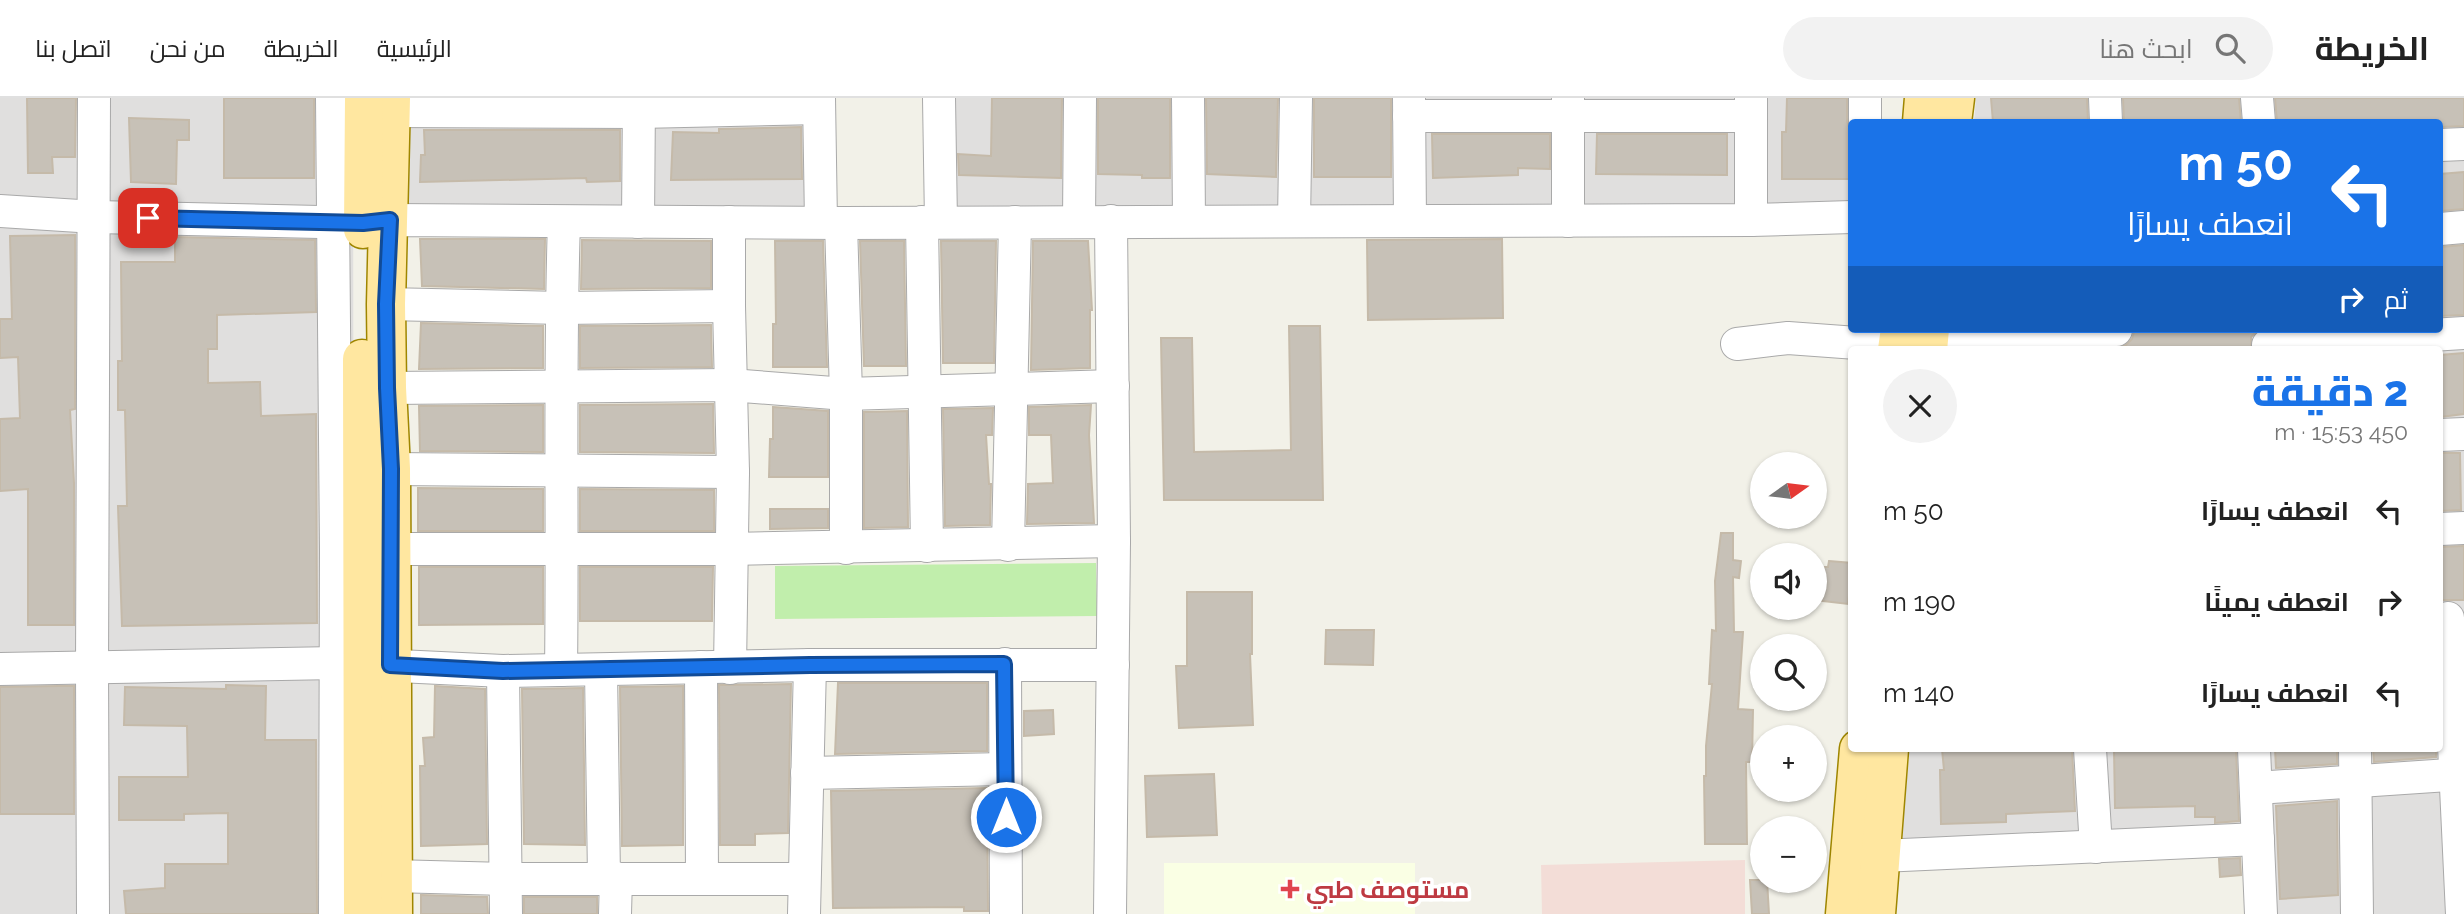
<!DOCTYPE html>
<html lang="ar">
<meta charset="utf-8">
<style>
body{margin:0;font-family:Raleway,Cairo,sans-serif;background:#f2f2f2;color:#222;direction:rtl;height:100vh;display:flex;flex-direction:column;font-size:26px;white-space:nowrap}
*{box-sizing:border-box;margin:0}
p{font-size:23px;color:#767676}
.icon{flex:none;width:38px;height:38px;fill:none;stroke:currentColor;stroke-width:2;stroke-linecap:round;stroke-linejoin:round}
.map{position:relative;flex:1;overflow:hidden;direction:ltr}
.drawer{position:absolute;left:1848px;top:248px;width:595px;height:406px;display:flex;flex-direction:column;background:#fff;border-radius:7px;box-shadow:0 2px 5px #0004;direction:rtl}
.drawer>*{flex:none}
.guide{position:absolute;left:1848px;top:21px;width:595px;height:214px;border-radius:7px;box-shadow:0 2px 5px #0004;direction:rtl;background:#1a73e8;color:#fff;overflow:hidden}
.needle{width:46px;rotate:76deg}
.fabs{position:absolute;left:1750px;top:354px;display:grid;gap:14px}
.fabs a{display:grid;place-items:center;width:77px;height:77px;border-radius:50%;background:#fff;box-shadow:0 2px 5px #0004;font-size:35px}
.pin{position:absolute;display:grid;place-items:center;width:60px;height:60px;color:#fff;margin:-30px;border-radius:14px;box-shadow:0 4px 10px #0006}
.me{position:absolute;width:77px;margin:-38px;rotate:0deg;stroke-linejoin:round;filter:drop-shadow(0 0 5px #0008)}
.turn{display:flex;align-items:center;gap:24px;height:147px;padding:0 35px;font-size:32px}
.turn .icon{width:91px;height:91px;stroke-width:2.5}
.turn b{display:block;font-size:49px;line-height:60px}
.then{display:flex;align-items:center;height:66px;padding:0 35px;background:#0003;gap:14px;font-size:26px}
.round{display:grid;place-items:center;flex:none;width:74px;height:74px;border-radius:37px;background:#f2f2f2}
.overview{display:flex;align-items:center;justify-content:space-between;height:119px;padding:0 35px}
h1{font-size:42px;font-weight:800;line-height:52px;color:#1a73e8}
ul{padding:0;list-style:none}
li{display:flex;align-items:center;gap:21px;height:91px;padding:0 35px}
li div{flex:1}
li b{display:block;font-size:26px}
li em{font-style:normal}
header{display:flex;align-items:center;gap:42px;box-sizing:border-box;height:98px;padding:0 35px;background:#fff;border-bottom:2px solid #e0e0e0}
header strong{font-size:33px}
nav{display:flex;gap:38px;margin-inline-start:auto;font-size:24px}
.search{width:490px;height:63px;background:#f2f2f2;display:flex;align-items:center;gap:18px;box-sizing:border-box;padding:0 24px;border-radius:38px;color:#767676;font-size:26px}
.map>svg:first-child{display:block}
</style>
<header>
<strong>الخريطة</strong>
<div class="search"><svg class="icon" aria-label="search" viewBox="0 0 24 24"><circle cx="10" cy="10" r="6"/><path d="M15 15l6 6"/></svg>ابحث هنا</div>
<nav><a>الرئيسية</a><a>الخريطة</a><a>من نحن</a><a>اتصل بنا</a></nav>
</header>
<div class="map">
<svg width="2464" height="816" viewBox="0 0 2464 816">
<rect width="100%" height="100%" fill="#f2f1e8"/>
<g fill="#e0dfde">
<path d="M0,0H353L354,816H0Z"/>
<path d="M391,0H818L819,122L392,120Z"/>
<path d="M943,0H1863L1852,24L1851,118L943,122Z"/>
<path d="M1976,0H2464V816H2264L2260,742L1900,750L1910,651H2440V252H1951L1953,231H2440V24H1974Z"/>
</g>
<path fill="#f3ddd7" d="M1745,762V816H1542L1541,767Z"/>
<rect fill="#faffe4" x="1164" y="765" width="251" height="51"/>
<path fill="#c1eeac" d="M1096,465L1097,518L775,521V468Z"/>
<g fill="#c7c1b7" stroke="#c5baa9" stroke-width="2">
<path d="M27,0H76L75,59H52L53,75H28Z"/>
<rect x="224" y="0" width="90" height="80"/>
<path d="M992,0H1062L1061,80L959,77L958,56L991,58Z"/>
<path d="M1098,0H1170V80H1142V77L1098,76Z"/>
<path d="M1206,0H1278L1276,79L1207,76Z"/>
<rect x="1314" y="0" width="77" height="79"/>
<path d="M1787,0H1847V24L1852,36V81H1782V34H1786Z"/>
<path d="M1991,0H2087L2088,24H1993Z"/>
<path d="M2123,0H2239L2241,24H2124Z"/>
<path d="M2275,0H2464V28L2440,29V24H2277Z"/>
<path d="M129,20L189,22V42H177L176,86L131,84Z"/>
<path d="M801,29L802,81L671,82L673,34L719,35V31Z"/>
<path d="M424,32H620V83L587,84L586,80L420,84L421,57H425Z"/>
<path d="M1432,36H1550V71L1518,70V77L1433,80Z"/>
<path d="M1597,36H1727V77L1596,76Z"/>
<path d="M2464,74V111L2440,113V76Z"/>
<path d="M75,137V311L70,312L74,385V527H28V391L0,393V321L20,320L18,259L0,260V221H12L10,138Z"/>
<path d="M175,139L315,142L316,214L217,217V251H208V285L260,284L261,318L316,316L317,525L122,528L118,408H127L125,312H118V263H122L121,164H175Z"/>
<path d="M420,141H545L544,191L422,188Z"/>
<path d="M1502,141L1503,220L1368,222L1367,142Z"/>
<path d="M582,142L711,143V190L581,191Z"/>
<path d="M775,143H823L827,269H773V226H776Z"/>
<path d="M860,143H904L906,268H864Z"/>
<path d="M941,143H996L994,265H943Z"/>
<path d="M1033,143H1088L1092,212H1090V270L1031,272Z"/>
<path d="M2464,147V217L2440,218V149Z"/>
<path d="M421,225L543,228V270L419,271Z"/>
<path d="M711,227L712,269L580,270V228Z"/>
<path d="M1289,228H1320L1323,402H1164L1161,240H1192L1194,354L1291,352Z"/>
<path d="M2140,231H2256V234L2251,239V252H2066L2117,250L2126,247L2132,241L2134,234H2141Z"/>
<path d="M2464,255V316L2440,319V257Z"/>
<path d="M713,306L714,355L580,354V307Z"/>
<path d="M543,307V354L420,353L419,308Z"/>
<path d="M1091,307L1089,337L1094,425L1027,426L1028,386L1053,385L1051,337H1029V309Z"/>
<path d="M773,309L828,313V379H769L770,341H773Z"/>
<path d="M993,310L992,337H986L989,386H991L990,427L945,428L943,311Z"/>
<path d="M907,313L908,429L864,430V314Z"/>
<path d="M2440,355H2460L2461,412L2440,413Z"/>
<path d="M418,390L543,391V433H418Z"/>
<path d="M580,391L714,392V433H580Z"/>
<path d="M770,411H828V430L770,431Z"/>
<path d="M1721,435H1733V462L1741,463L1739,480L1733,479L1734,534H1743L1738,611L1753,612L1752,664H1746L1747,746H1705L1704,678H1706V648L1712,586H1709L1712,532L1716,533L1715,483Z"/>
<path d="M2464,448V502H2440V449Z"/>
<path d="M1829,463L1852,465L1848,506L1815,502V469H1828Z"/>
<path d="M419,469H543V526L419,527Z"/>
<path d="M580,469H713L712,523H580Z"/>
<path d="M1187,494H1252V556H1250L1253,627L1179,630L1176,568H1187Z"/>
<path d="M1326,532H1374L1373,567L1325,566Z"/>
<path d="M838,585H987V653L835,656Z"/>
<path d="M791,586L788,735L755,736V747H720L719,587Z"/>
<path d="M226,587L266,588L265,642H316L317,816H126L124,793L165,790V766H228V715L184,716V722H119V679H188L187,628L124,627L125,589L226,591Z"/>
<path d="M59,588H74V716H0V589Z"/>
<path d="M435,588L485,591L487,746L421,748L420,668H425L423,640L434,639Z"/>
<path d="M683,588V747L622,748L620,589Z"/>
<path d="M583,590L585,747L524,746L522,591Z"/>
<path d="M1053,612L1054,636L1024,638V613Z"/>
<path d="M1942,651H2072L2075,713L2006,716V724L1941,726L1940,672H1944Z"/>
<path d="M2114,651H2236L2239,723L2215,725V719H2195V708L2115,710Z"/>
<path d="M2275,651H2337V666L2276,670Z"/>
<path d="M2373,651H2436V659L2374,664Z"/>
<path d="M1214,676L1217,737L1147,739L1145,678Z"/>
<path d="M987,690L988,813H964V809L833,810L831,693Z"/>
<path d="M2337,703L2338,797L2280,801L2276,708Z"/>
<path d="M2240,760L2241,777L2220,779L2219,761Z"/>
<path d="M1750,782H1767L1769,816H1752Z"/>
<path d="M421,797L487,799L488,816H421Z"/>
<rect x="524" y="799" width="73" height="17"/>
</g>
<g fill="none" stroke-linecap="round" stroke-linejoin="round">
<g stroke="#a9a9a9" stroke-width="34">
<g id="minor">
<path d="M332,0L336,452L335,816"/>
<path d="M819,0L821,124"/>
<path d="M939,0L941,124"/>
<path d="M1188,0L1189,123"/>
<path d="M1409,0L1410,123"/>
<path d="M1568,0V123"/>
<path d="M1751,0V122"/>
<path d="M1865,0V24"/>
<path d="M2105,0L2106,24"/>
<path d="M2257,0L2259,24"/>
<path d="M392,13L639,14L819,10"/>
<path d="M1409,18H1751"/>
<path d="M2440,47L2464,46"/>
<path d="M0,113L95,119L363,125L390,122L841,125L1751,122L1852,119"/>
<path d="M1294,123L1296,0"/>
<path d="M638,124L639,0"/>
<path d="M729,124V208L733,374L730,570"/>
<path d="M922,124L927,448"/>
<path d="M1079,124L1080,0"/>
<path d="M841,125L846,296V450"/>
<path d="M2440,131L2464,129"/>
<path d="M386,206L561,210L729,208"/>
<path d="M1929,238L2116,232"/>
<path d="M1737,246L1788,240L1898,248"/>
<path d="M2268,247L2464,235"/>
<path d="M387,290L730,287L846,296L1113,288"/>
<path d="M2440,337L2464,336"/>
<path d="M391,371L733,374"/>
<path d="M2440,431L2464,430"/>
<path d="M1008,447L1015,124"/>
<path d="M390,451H731L1114,443"/>
<path d="M2448,520L2462,816"/>
<path d="M1005,566L1006,816"/>
<path d="M701,569L702,780"/>
<path d="M0,571L336,565L503,573L810,567H1113"/>
<path d="M561,572C563,423 559,274 564,124"/>
<path d="M601,572L604,780"/>
<path d="M503,573L506,816"/>
<path d="M2090,651L2096,749"/>
<path d="M2254,651L2261,816"/>
<path d="M2355,651L2357,816"/>
<path d="M807,675L1005,671"/>
<path d="M2256,690L2464,676"/>
<path d="M1881,758L2258,741"/>
<path d="M392,778L506,781H804"/>
<path d="M93,816L92,571L94,0"/>
<path d="M615,816L616,780"/>
<path d="M804,816L810,567"/>
<path d="M1110,816L1114,443L1111,123"/>
</g>
</g>
<g stroke="#9f8600" stroke-width="41">
<g id="major">
<path d="M391,0L386,206L387,290L391,371L393,816"/>
<path d="M1922,24L1924,0"/>
<path d="M1952,24L1955,0"/>
<path d="M363,131L364,0"/>
<path d="M1897,252L1900,231"/>
<path d="M1928,252L1930,231"/>
<path d="M362,261L363,816"/>
<path d="M1845,816L1859,651"/>
<path d="M1876,816L1889,651"/>
</g>
</g>
<use href="#minor" stroke="#fff" stroke-width="32"/>
<use href="#major" stroke="#ffe7a0" stroke-width="38"/>
</g>
<g fill="none" stroke-linecap="round" stroke-linejoin="round">
<g stroke="#114b97" stroke-width="18">
<path id="route" d="M148,120L363,125L390,122L386,206L387,290L391,371L390,567L503,573L810,567L1004,566L1006,719"/>
</g>
<use href="#route" stroke="#1a73e8" stroke-width="12"/>
</g>
<path fill="#e0444e" stroke="#fff" stroke-width="2.5" d="M1286.5 780.5h7v7h7v7h-7v7h-7v-7h-7v-7h7z"/>
<g text-anchor="middle" dominant-baseline="central" stroke-width="7" stroke-linejoin="round" paint-order="stroke">
<g font-size="24" font-weight="bold" fill="#be3a42" stroke="#fff" text-anchor="start">
<text x="1306" y="791">مستوصف طبي</text>
</g>
</g>
</svg>
<div class="fabs">
<a><svg class="needle" viewBox="-14 -14 28 28"><path d="M0-13l5 13h-10z" fill="#e53935"/><path d="M0 13l5-13h-10z" fill="#767676"/></svg></a>
<a><svg class="icon" aria-label="sound" viewBox="0 0 24 24"><path d="M4 9h4l5-4v14l-5-4H4zM17 9q2 3 0 6"/></svg></a>
<a><svg class="icon" aria-label="search" viewBox="0 0 24 24"><circle cx="10" cy="10" r="6"/><path d="M15 15l6 6"/></svg></a>
<a>+</a>
<a>−</a>
</div>
<div class="pin" style="left:148px;top:120px;background:#d93025"><svg class="icon" aria-label="arrive" viewBox="0 0 24 24"><path d="M6 21V4h12l-3 4 3 4H6"/></svg></div>
<svg class="me" style="left:1006px;top:719px" viewBox="-20 -20 40 40"><circle r="17" fill="#1a73e8" stroke="#fff" stroke-width="3"/><path d="M0-11L8 9 0 5-8 9z" fill="#fff"/></svg>
<div class="guide">
<div class="turn"><svg class="icon" aria-label="left" viewBox="0 0 24 24"><path d="M17 20v-9H6M10 6l-5 5 5 5"/></svg><div><b>50 m</b>انعطف يسارًا</div></div>
<div class="then">ثم<svg class="icon" aria-label="right" viewBox="0 0 24 24"><path d="M7 20v-9h11M14 6l5 5-5 5"/></svg></div>
</div>
<section class="drawer">
<div class="overview"><div><h1>2 دقيقة</h1><p>450 m · 15:53</p></div><a class="round"><svg class="icon" aria-label="close" viewBox="0 0 24 24"><path d="M6 6l12 12M18 6L6 18"/></svg></a></div>
<ul>
<li><svg class="icon" aria-label="left" viewBox="0 0 24 24"><path d="M17 20v-9H6M10 6l-5 5 5 5"/></svg><div><b>انعطف يسارًا</b></div><em>50 m</em></li>
<li><svg class="icon" aria-label="right" viewBox="0 0 24 24"><path d="M7 20v-9h11M14 6l5 5-5 5"/></svg><div><b>انعطف يمينًا</b></div><em>190 m</em></li>
<li><svg class="icon" aria-label="left" viewBox="0 0 24 24"><path d="M17 20v-9H6M10 6l-5 5 5 5"/></svg><div><b>انعطف يسارًا</b></div><em>140 m</em></li>
</ul>
</section>
</div>
